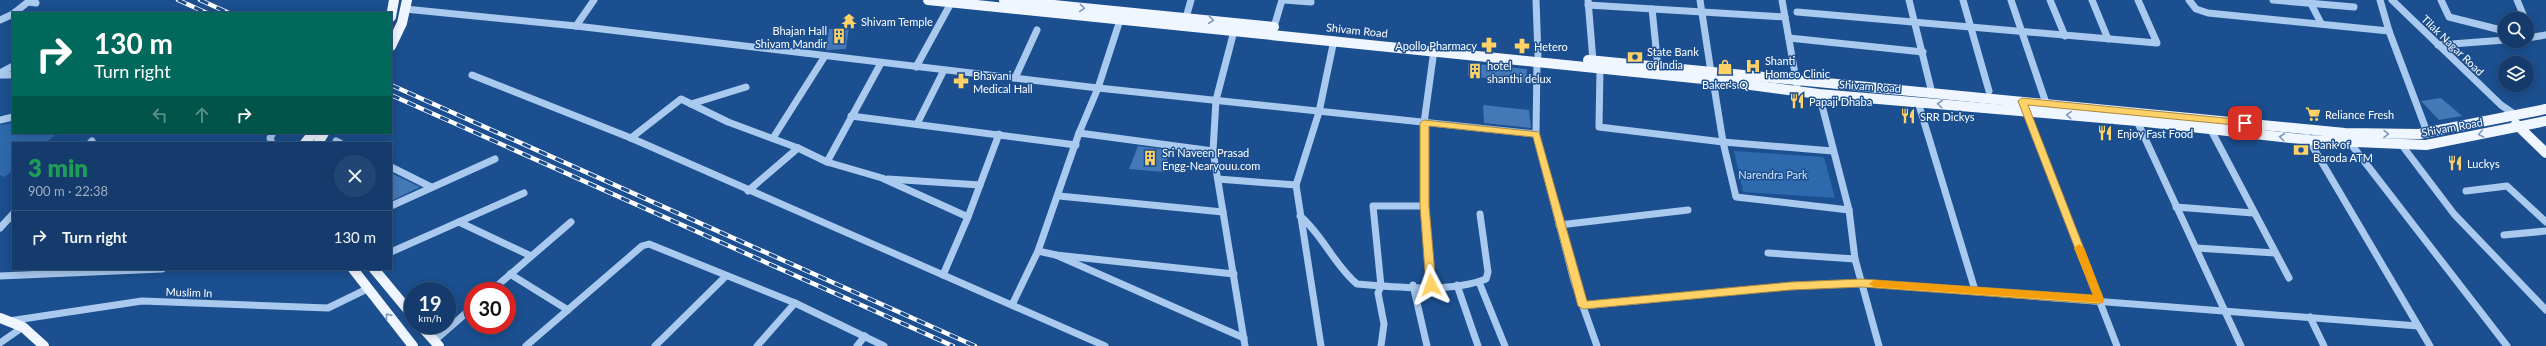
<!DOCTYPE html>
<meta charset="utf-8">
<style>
body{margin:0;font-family:Lato,sans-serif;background:#214673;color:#f1f3f6;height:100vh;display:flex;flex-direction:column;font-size:15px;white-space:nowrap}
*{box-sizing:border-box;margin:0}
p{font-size:13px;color:#9dadc1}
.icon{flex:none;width:22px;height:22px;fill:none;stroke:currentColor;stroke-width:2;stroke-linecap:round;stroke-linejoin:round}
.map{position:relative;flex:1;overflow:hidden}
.details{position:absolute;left:12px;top:142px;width:380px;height:128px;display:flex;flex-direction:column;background:#143b6b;border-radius:0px;box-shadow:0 2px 10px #0003,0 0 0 1px #33557e}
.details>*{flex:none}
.hud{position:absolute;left:12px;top:12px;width:380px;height:122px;border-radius:0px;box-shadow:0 2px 10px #0003,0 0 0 1px #33557e;background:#00695c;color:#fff;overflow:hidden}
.tools{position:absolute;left:2498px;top:12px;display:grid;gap:8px}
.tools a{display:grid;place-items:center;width:36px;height:36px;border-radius:50%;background:#143b6b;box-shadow:0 2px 10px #0003,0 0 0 1px #33557e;font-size:20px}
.speed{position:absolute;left:404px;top:282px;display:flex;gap:8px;font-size:20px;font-weight:700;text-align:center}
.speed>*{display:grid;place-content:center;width:52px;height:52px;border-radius:50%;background:#143b6b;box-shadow:0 2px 10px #0003,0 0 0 1px #33557e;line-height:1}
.speed small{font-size:10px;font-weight:400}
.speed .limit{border:6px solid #d22;background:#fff;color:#111}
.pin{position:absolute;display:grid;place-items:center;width:34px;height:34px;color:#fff;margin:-17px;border-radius:8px;box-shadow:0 2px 6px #0006}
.me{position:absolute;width:44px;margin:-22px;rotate:356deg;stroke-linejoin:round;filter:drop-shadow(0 0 3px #0008)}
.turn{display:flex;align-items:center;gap:14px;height:84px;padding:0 16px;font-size:18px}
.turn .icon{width:52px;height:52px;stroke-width:2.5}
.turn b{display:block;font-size:28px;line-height:34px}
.lanes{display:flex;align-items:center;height:38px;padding:0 16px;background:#0003;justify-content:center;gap:20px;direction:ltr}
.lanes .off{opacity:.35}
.round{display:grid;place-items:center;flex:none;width:42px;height:42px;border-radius:21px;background:#214673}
.headline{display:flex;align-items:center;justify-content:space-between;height:68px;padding:0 16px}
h1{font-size:24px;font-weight:800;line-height:30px;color:#1e9e55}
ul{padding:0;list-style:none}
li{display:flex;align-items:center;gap:12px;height:52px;padding:0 16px;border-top:1px solid #33557e}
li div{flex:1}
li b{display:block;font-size:15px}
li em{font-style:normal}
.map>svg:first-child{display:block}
</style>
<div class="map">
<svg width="2546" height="346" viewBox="0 0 2546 346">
<rect width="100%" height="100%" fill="#1b4f8f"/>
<g fill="#2e69ad">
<path d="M13,123V133H57L46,143H13V171L4,177L0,175V125Z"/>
<path d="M1734,151L1824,157L1835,198L1743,192Z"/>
</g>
<g fill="#4478b7">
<path d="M849,27L846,49L826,50L829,29Z"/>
<path d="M1468,63L1527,69L1526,83L1468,76Z"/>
<path d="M2441,98L2462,116L2439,120L2421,101Z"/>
<path d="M1483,105L1529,110L1531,128L1484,123Z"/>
<path d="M1138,146L1169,150L1164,172L1129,169Z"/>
<path d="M391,173L420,187L391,201Z"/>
</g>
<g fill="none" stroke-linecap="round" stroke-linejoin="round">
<g stroke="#a9c9ee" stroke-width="7">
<path d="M1284,0L1311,2"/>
<path d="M1536,0L1538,55"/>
<path d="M1588,0L1593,61"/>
<path d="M1700,0L1711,72"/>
<path d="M1782,0L1797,85"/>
<path d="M1909,0L1932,93"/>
<path d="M1963,0L1989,91"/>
<path d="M2011,0L2046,103"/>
<path d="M2050,0L2065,36"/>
<path d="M2092,0L2108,39"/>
<path d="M2189,0L2196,9L2208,13L2389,31"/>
<path d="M2273,0L2354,7"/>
<path d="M2380,0L2389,31L2427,132"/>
<path d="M2392,0L2501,105L2517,116"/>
<path d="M2441,0L2449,17L2505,31"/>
<path d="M2517,0L2525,19"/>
<path d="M2310,2L2321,23"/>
<path d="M1588,5L1785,17"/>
<path d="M405,9L576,26L1098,88L1536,134"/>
<path d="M1652,9L1658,67"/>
<path d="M1797,12L2157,43L2138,0"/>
<path d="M14,13L28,2L36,3"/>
<path d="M0,20L13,14"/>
<path d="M1185,21L1191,0"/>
<path d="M2527,24L2532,37"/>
<path d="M576,26L594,0"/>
<path d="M1274,27L1282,0"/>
<path d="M1234,31L1216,100L1213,151L1245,346"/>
<path d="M1789,38L1923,52"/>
<path d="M2527,38L2546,35"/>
<path d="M2438,45L2505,40"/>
<path d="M1537,61L1536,134L1574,281L1597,346"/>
<path d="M916,67L951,3"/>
<path d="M1600,69L1599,127L1723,142L1833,151"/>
<path d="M0,73L13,66"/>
<path d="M0,75H13"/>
<path d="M472,75L631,138L1105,346"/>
<path d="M1015,78L1037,30"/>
<path d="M1713,80L1723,142L1736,197L1849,210"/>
<path d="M1819,94L1849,210L1855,259L1879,346"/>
<path d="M1918,102L1975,290"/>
<path d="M691,104L746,87"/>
<path d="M2025,109L2117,346"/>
<path d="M851,116L1076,145"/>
<path d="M0,120L13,117"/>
<path d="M2137,121L2241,346"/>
<path d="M917,124L944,70"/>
<path d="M2211,130L2289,278"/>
<path d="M1079,133L1213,151"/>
<path d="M2307,137L2430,346"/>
<path d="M631,138L681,99L728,122L798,148L827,162L882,178L968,217"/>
<path d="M773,138L825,56"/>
<path d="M2347,139L2507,346"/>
<path d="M336,141L340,143"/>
<path d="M90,143L92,141"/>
<path d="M272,143L270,138L273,133"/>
<path d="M2401,144L2454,214L2546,310"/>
<path d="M827,162L881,63"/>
<path d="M391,167L431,187"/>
<path d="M888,179L980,185"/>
<path d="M1218,179L1296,185"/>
<path d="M748,191L798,148"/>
<path d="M2466,191L2507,186L2546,222"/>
<path d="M1059,196L1223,212"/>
<path d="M391,206L495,159"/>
<path d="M2176,207L2253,213"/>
<path d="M1300,216C1323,235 1334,265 1357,284C1395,287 1451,293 1486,279L1488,272L1480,214"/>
<path d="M459,222L531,256"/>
<path d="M1559,225L1688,210"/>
<path d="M0,228L13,214"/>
<path d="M2504,235L2546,231"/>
<path d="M2196,248L2275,253"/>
<path d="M1038,251L1056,255L1234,274"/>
<path d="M391,252L524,193"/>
<path d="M1768,253L1855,259"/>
<path d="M1056,255L1244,338"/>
<path d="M510,274L568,310"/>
<path d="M943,275L968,217L999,134"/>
<path d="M0,276L162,269"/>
<path d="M1479,282L1505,346"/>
<path d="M1413,285L1427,346"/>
<path d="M1431,285L1425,206L1424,123L1434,50"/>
<path d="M1457,285L1478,346"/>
<path d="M491,291L571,222"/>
<path d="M1012,305L1038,251L1079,133L1098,88L1120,20"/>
<path d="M1583,306L1791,286L1862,283L2418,326"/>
<path d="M2310,317L2324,346"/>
<path d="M9,321L142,301L328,308L367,289"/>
<path d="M434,341L473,307"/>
<path d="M0,343L23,327"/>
<path d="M526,346L642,246L649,244L795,303L884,346"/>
<path d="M655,346L726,276"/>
<path d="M757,346L795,303"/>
<path d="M857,346L865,336"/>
<path d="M1321,346L1296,185L1319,112L1334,40"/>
<path d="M1381,346L1384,324L1378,293L1381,286L1373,206H1425"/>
</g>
<g stroke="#f0f6ff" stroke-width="10">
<path d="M928,0L1713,80L1819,94L2137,121L2309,140L2426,145L2546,121"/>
<path d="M1004,0L1274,27"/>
<path d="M391,17L394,0"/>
<path d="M391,46L402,23L407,0"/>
<path d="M1588,60L2345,133L2419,134L2546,109"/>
<path d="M2516,124L2546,153"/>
<path d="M305,143L313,133"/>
<path d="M318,143L324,133"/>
<path d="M353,269L413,346"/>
<path d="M374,269L413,316"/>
<path d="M0,318L23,327L44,346"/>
<path d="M420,325L439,346"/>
</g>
<g stroke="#fff" stroke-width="4.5">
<g id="rail">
<path d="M178,0L207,13"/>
<path d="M200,0L229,13"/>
<path d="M391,85L975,346"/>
<path d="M391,95L953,346"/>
</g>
</g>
<use href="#rail" stroke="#1b4f8f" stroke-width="3" stroke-dasharray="9" stroke-linecap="butt"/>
</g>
<defs><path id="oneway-chevron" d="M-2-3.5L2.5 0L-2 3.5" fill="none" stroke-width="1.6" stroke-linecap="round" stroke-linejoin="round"/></defs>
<g stroke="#7b9ac1">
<use href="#oneway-chevron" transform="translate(1082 8) rotate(5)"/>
<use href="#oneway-chevron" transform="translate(1211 20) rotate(6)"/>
<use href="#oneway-chevron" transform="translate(1940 104) rotate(-175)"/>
<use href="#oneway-chevron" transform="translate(2069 115) rotate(-175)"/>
<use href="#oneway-chevron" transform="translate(2386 134) rotate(1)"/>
<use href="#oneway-chevron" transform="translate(2481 134) rotate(169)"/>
<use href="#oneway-chevron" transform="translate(2282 137) rotate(-174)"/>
<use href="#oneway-chevron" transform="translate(388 316) rotate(-129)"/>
</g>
<path fill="#ffd166" stroke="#a68842" d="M2022,98L2245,120L2249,123L2245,126L2028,105L2104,300L2099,304L1862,287L1791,290L1583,309L1578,306L1533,137L1429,126V206L1436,285L1431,288L1426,285L1420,206V123L1424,120L1539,132L1587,301L1791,282L1862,279L2093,295L2018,101Z"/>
<path fill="#f59e0b" d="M2079,244L2084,248L2104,300L2103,303L1874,287L1869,284L1874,280L2093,295L2074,248Z"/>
<defs>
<g id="temple-bare" transform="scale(1.2)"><path d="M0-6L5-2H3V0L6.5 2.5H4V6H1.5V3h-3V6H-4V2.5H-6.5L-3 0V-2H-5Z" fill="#ffd166" stroke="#1b4f8f" stroke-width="2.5" paint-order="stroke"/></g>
<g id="building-bare" transform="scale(1.2)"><path d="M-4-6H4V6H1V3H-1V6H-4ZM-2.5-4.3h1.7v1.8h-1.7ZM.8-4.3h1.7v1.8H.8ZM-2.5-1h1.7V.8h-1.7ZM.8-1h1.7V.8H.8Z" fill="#ffd166" stroke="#1b4f8f" stroke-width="2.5" paint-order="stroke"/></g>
<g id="pharmacy-bare" transform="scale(1.2)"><path d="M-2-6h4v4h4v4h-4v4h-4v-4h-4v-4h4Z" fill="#ffd166" stroke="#1b4f8f" stroke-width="2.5" paint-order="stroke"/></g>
<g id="bank-bare" transform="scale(1.2)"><path d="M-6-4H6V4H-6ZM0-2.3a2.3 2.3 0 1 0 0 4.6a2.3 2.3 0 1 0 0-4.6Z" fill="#ffd166" stroke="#1b4f8f" stroke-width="2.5" paint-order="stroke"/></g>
<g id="hospital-bare" transform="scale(1.2)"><path d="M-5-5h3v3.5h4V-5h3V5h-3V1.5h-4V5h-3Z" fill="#ffd166" stroke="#1b4f8f" stroke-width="2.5" paint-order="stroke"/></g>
<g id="shop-bare" transform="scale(1.2)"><path d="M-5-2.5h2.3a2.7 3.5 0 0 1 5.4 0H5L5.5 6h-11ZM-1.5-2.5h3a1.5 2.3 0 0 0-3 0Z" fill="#ffd166" stroke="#1b4f8f" stroke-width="2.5" paint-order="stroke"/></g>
<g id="restaurant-bare" transform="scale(1.2)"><path d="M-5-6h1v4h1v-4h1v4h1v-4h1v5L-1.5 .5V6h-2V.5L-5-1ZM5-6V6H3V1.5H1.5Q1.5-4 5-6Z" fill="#ffd166" stroke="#1b4f8f" stroke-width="2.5" paint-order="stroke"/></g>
<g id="supermarket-bare" transform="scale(1.2)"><path d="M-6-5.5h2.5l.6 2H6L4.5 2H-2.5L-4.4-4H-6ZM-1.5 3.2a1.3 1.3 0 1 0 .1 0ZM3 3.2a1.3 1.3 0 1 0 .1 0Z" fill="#ffd166" stroke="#1b4f8f" stroke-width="2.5" paint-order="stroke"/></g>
</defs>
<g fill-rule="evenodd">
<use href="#temple-bare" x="849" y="21"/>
<use href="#building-bare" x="839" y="36"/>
<use href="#pharmacy-bare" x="1489" y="45"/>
<use href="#pharmacy-bare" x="1522" y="46"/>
<use href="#bank-bare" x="1635" y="57"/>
<use href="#hospital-bare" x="1753" y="66"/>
<use href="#shop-bare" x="1725" y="67"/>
<use href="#building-bare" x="1475" y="71"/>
<use href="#pharmacy-bare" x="961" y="81"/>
<use href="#restaurant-bare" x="1797" y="101"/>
<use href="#supermarket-bare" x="2313" y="114"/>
<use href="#restaurant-bare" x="1908" y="116"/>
<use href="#restaurant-bare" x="2105" y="133"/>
<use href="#bank-bare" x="2301" y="150"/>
<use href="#building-bare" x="1150" y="158"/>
<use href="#restaurant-bare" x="2455" y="163"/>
</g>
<g text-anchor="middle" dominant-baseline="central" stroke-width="3" stroke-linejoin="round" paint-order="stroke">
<g font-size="11" fill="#fff" stroke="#1b4f8f" text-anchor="start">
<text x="861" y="21">Shivam Temple</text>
<text x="827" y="30" text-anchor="end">Bhajan Hall<tspan x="827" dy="13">Shivam Mandir</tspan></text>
<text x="1477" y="45" text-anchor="end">Apollo Pharmacy</text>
<text x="1534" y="46">Hetero</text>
<text x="1647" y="51">State Bank<tspan x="1647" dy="13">of India</tspan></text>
<text x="1765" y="60">Shanti<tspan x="1765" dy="13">Homeo Clinic</tspan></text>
<text x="1487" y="65">hotel<tspan x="1487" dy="13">shanthi delux</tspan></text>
<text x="973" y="75">Bhavani<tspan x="973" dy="13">Medical Hall</tspan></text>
<text x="1725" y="84" text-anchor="middle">Baker's Q</text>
<text x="1809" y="101">Papaji Dhaba</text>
<text x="2325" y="114">Reliance Fresh</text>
<text x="1920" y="116">SRR Dickys</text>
<text x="2117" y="133">Enjoy Fast Food</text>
<text x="2313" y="144">Bank of<tspan x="2313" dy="13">Baroda ATM</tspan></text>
<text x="1162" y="152">Sri Naveen Prasad<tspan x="1162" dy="13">Engg-Nearyouu.com</tspan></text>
<text x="2467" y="163">Luckys</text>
</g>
<g font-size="11" fill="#fff" stroke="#1b4f8f">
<text transform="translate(1357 30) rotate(6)">Shivam Road</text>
<text transform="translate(2453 45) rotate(44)">Tilak Nagar Road</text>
<text transform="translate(1870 86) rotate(4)">Shivam Road</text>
<text transform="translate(2452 127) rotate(-10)">Shivam Road</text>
<text transform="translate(189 292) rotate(2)">Muslim ln</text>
</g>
<g font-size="11" fill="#cfe3fa" stroke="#1b4f8f">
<text x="1773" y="174">Narendra Park</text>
</g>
</g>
</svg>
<div class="tools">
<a><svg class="icon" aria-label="search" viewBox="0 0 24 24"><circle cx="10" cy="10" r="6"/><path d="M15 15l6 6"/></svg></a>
<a><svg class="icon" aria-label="layers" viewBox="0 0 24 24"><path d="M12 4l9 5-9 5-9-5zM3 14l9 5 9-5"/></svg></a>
</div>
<div class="speed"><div>19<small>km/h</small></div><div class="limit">30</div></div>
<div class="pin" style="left:2245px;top:123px;background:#d93025"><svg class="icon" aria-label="arrive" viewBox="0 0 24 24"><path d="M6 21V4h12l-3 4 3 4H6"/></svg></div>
<svg class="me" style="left:1431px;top:285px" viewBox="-20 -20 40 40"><path d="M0-17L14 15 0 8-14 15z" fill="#ffd166" stroke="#fff" stroke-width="4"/></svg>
<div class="hud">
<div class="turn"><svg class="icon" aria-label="right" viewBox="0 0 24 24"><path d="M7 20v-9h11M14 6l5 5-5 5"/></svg><div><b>130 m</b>Turn right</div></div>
<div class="lanes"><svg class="icon off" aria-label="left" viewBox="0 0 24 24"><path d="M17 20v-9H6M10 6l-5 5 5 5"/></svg><svg class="icon off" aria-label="ahead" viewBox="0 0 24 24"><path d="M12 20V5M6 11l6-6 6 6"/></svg><svg class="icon" aria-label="right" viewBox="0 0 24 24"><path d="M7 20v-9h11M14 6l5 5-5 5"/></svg></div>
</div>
<section class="details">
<div class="headline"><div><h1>3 min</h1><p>900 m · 22:38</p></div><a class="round"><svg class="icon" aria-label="close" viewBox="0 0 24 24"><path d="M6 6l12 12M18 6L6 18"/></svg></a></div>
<ul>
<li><svg class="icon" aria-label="right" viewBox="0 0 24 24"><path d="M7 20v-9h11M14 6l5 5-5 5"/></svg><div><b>Turn right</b></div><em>130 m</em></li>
</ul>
</section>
</div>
